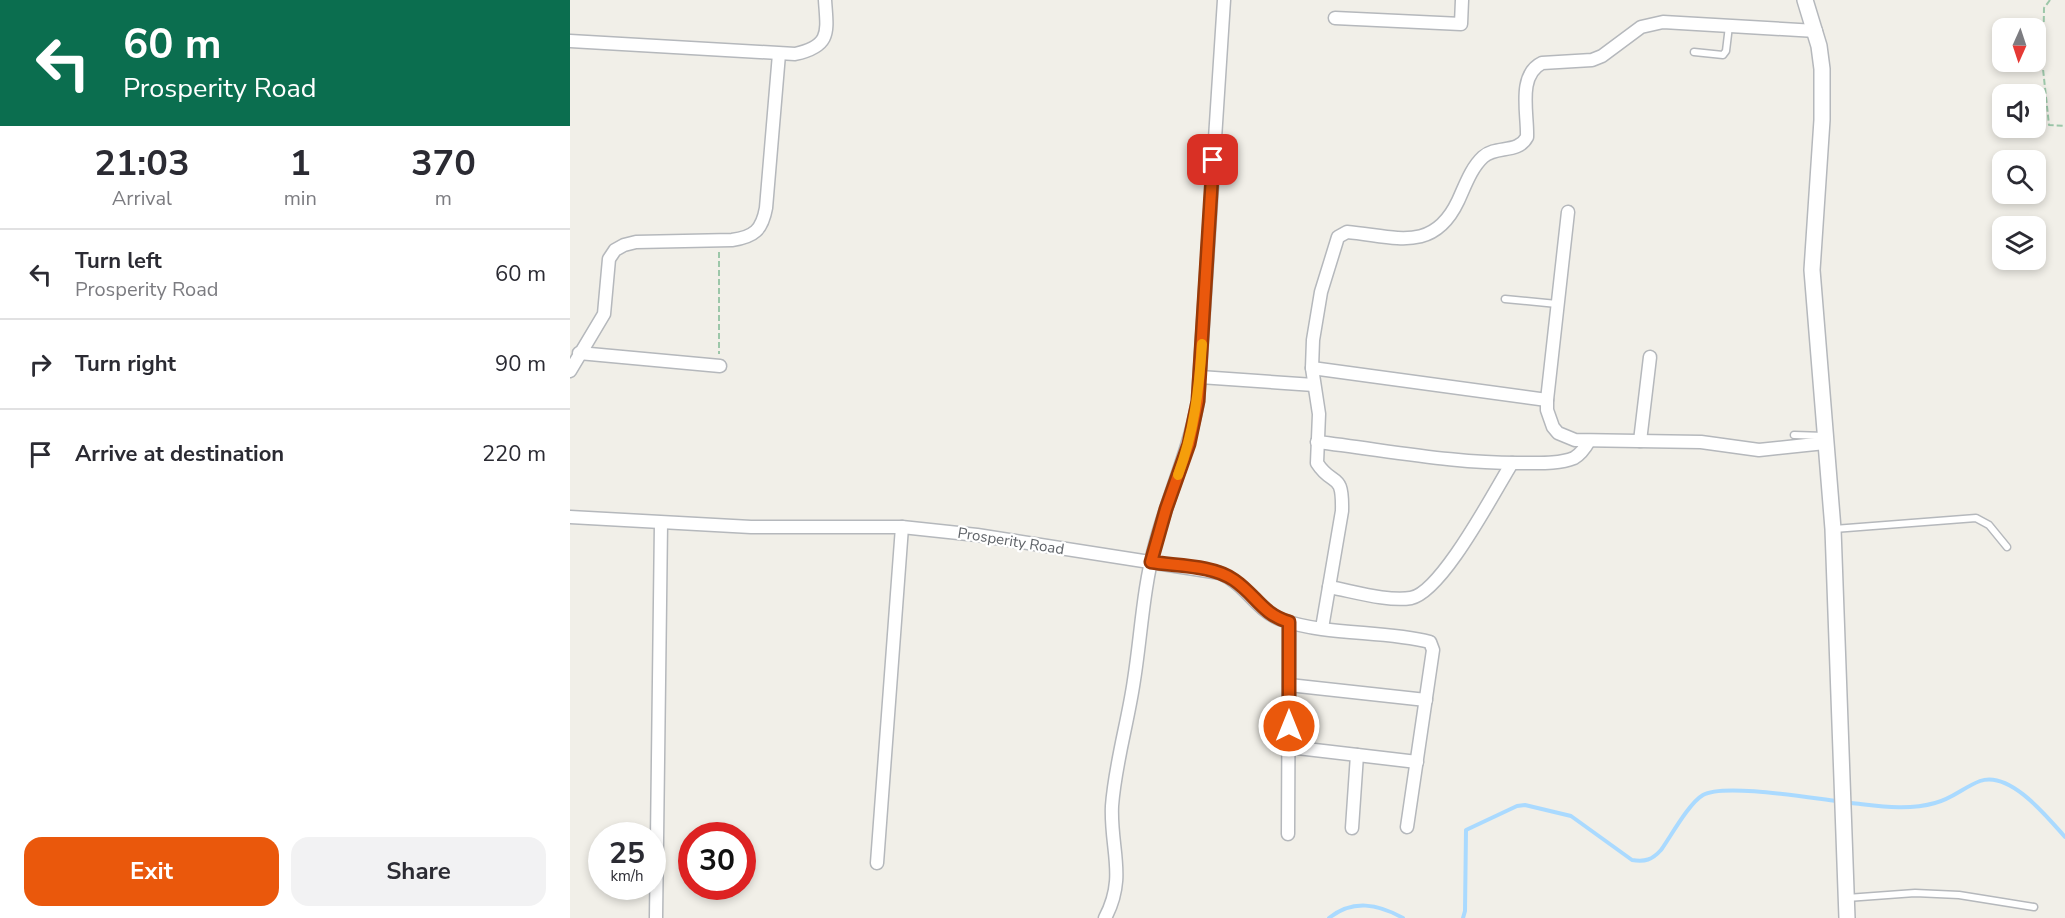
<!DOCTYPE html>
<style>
body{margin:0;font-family:"Nunito Sans",sans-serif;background:#f2f2f3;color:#2b2b33;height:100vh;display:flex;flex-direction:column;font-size:22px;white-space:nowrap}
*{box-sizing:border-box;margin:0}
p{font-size:20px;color:#7c7c81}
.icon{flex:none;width:33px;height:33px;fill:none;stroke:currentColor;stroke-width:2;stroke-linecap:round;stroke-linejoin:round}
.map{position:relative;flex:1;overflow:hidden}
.side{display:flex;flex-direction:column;background:#fff;width:570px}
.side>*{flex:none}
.guide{background:#0b6e4f;color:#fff;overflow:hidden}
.needle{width:39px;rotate:183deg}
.tools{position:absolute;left:1422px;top:18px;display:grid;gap:12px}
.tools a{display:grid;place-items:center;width:54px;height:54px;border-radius:12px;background:#fff;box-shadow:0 3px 9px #0003;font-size:30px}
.speed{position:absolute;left:18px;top:822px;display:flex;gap:12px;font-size:30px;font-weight:700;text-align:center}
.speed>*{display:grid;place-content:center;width:78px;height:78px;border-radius:50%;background:#fff;box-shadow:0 3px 9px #0003;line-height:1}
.speed small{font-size:15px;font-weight:400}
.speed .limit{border:9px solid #d22;background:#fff;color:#111}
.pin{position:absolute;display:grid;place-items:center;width:51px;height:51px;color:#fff;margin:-26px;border-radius:12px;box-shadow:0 3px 9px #0006}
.me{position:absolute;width:66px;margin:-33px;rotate:0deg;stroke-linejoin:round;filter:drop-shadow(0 0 4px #0008)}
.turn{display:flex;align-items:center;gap:21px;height:126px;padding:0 24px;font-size:27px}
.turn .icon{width:78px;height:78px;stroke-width:2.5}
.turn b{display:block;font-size:42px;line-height:51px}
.eta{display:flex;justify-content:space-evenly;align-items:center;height:102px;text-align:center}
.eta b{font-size:36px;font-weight:700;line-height:42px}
.primary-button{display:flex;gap:12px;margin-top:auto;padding:12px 24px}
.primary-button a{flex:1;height:69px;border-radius:18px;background:#ea580c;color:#fff;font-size:24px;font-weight:700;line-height:69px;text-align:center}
.primary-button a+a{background:#f2f2f3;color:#2b2b33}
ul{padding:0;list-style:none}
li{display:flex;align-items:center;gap:18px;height:90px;padding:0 24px;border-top:2px solid #e1e1e2}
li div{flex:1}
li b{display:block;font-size:22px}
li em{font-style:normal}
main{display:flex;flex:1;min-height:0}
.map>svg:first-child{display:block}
</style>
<main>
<section class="side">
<div class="guide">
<div class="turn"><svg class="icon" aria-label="left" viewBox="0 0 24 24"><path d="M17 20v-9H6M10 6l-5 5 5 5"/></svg><div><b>60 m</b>Prosperity Road</div></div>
</div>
<div class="eta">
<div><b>21:03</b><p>Arrival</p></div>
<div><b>1</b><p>min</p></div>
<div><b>370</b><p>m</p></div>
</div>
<ul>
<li><svg class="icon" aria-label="left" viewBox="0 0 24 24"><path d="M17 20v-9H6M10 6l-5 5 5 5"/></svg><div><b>Turn left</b><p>Prosperity Road</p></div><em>60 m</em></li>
<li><svg class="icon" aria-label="right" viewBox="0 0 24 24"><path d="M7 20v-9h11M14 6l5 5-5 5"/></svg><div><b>Turn right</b></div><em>90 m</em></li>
<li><svg class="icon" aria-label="arrive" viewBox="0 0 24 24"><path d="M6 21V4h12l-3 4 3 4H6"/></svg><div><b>Arrive at destination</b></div><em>220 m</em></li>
</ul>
<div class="primary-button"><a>Exit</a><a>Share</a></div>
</section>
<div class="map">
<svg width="1495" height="918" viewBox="0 0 1495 918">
<rect width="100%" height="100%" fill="#f1efe8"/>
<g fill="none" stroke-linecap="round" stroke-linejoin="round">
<g stroke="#aadaff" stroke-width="4">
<path d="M1281,803C1309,806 1337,811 1365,803C1382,799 1394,787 1410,781C1440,770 1478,818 1495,837"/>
<path d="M759,918C783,899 808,904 833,918"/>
<path d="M893,918L895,911L896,830L947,806L955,805L1001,816L1062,860C1075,862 1082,860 1091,850C1101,836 1119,803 1133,795C1153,783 1241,798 1267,801"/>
</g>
<g stroke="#b5b8bc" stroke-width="9">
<g id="service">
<path d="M1124,52L1153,55L1156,51L1159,26"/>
<path d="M935,299L987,304"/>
<path d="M1224,435L1255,436"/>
<path d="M1264,529L1406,518L1419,525L1437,547"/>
<path d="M1277,898L1345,893L1389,895L1464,907"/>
</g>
</g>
<g stroke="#b5b8bc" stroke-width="15">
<g id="minor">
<path d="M765,18L891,24L892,0"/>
<path d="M0,41L225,54C262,46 257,31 255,0"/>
<path d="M998,212L977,400V410L983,427L988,433L1005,440L1131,442L1189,450L1255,443"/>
<path d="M9,353L150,366"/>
<path d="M742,368L977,400"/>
<path d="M0,371L34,314L39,259L45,250L54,245L66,242L162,240C184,237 192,230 196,208L209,54"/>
<path d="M630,377L744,385"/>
<path d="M1070,441L1080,357"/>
<path d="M747,442C816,450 885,464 954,463C970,463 989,464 1004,458C1011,454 1015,448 1019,441"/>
<path d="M0,517L181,527H332L407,535L650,573C677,585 686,611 712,620C759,636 812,630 860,642L863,650L837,827"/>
<path d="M759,587C782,591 818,602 841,598C872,592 924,492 942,463"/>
<path d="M752,628L772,511C773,470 763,488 747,463L749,414L742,368L743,340L751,292L768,237L777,232C824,236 863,254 888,201C895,186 901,168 913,157C926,145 948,154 957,137C958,114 947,75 972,63L1022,60L1032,56L1071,27L1093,22L1246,31"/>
<path d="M719,685L856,700"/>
<path d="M719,747L847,762"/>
<path d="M782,828L787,755"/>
<path d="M718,834L719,622"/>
<path d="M307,863L332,527"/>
<path d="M86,918L91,523"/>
<path d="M535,918C557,877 540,849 542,806C545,764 558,722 564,680C571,636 573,589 585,545C598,496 619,451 628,401L654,0"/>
</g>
</g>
<g stroke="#b5b8bc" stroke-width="18">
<path id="tertiary" d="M1235,0L1249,46L1252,69V120L1242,270L1263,529L1277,918"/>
</g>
<g stroke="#9cc7a9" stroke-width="2" stroke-dasharray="6 3" stroke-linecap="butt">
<path d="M1480,0L1474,8L1473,69L1479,125L1495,126"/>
<path d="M149,252V354"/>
</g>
<use href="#service" stroke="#fff" stroke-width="6"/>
<use href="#minor" stroke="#fff" stroke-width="12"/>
<use href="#tertiary" stroke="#fff" stroke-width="15"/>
</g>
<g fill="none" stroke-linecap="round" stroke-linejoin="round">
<g stroke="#983908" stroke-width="15">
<path id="route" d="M643,160L628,401L619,444L596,509L581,562C607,566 643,565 664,580C686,595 692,614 719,622V726"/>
</g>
<use href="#route" stroke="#ea580c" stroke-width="10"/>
<path stroke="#f59e0b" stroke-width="10" d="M608,475C624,432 629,390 632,344"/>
</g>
<g text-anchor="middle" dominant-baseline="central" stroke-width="4.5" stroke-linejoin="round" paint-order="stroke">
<g font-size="15" fill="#5f6368" stroke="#fff">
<text transform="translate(441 541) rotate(9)">Prosperity Road</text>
</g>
</g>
</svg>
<div class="tools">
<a><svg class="needle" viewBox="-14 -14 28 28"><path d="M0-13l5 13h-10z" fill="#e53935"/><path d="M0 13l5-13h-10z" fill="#7c7c81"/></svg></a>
<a><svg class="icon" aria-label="sound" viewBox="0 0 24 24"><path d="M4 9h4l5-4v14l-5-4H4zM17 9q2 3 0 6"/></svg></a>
<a><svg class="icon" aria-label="search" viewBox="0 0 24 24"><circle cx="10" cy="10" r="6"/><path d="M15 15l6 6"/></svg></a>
<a><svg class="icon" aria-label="layers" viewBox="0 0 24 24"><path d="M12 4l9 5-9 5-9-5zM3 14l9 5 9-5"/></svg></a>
</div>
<div class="speed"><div>25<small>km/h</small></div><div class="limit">30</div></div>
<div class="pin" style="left:643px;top:160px;background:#d93025"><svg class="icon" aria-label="arrive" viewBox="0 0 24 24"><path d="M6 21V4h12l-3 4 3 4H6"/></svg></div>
<svg class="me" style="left:719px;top:726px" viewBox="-20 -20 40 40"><circle r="17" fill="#ea580c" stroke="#fff" stroke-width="3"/><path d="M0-11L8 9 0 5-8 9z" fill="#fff"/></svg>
</div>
</main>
